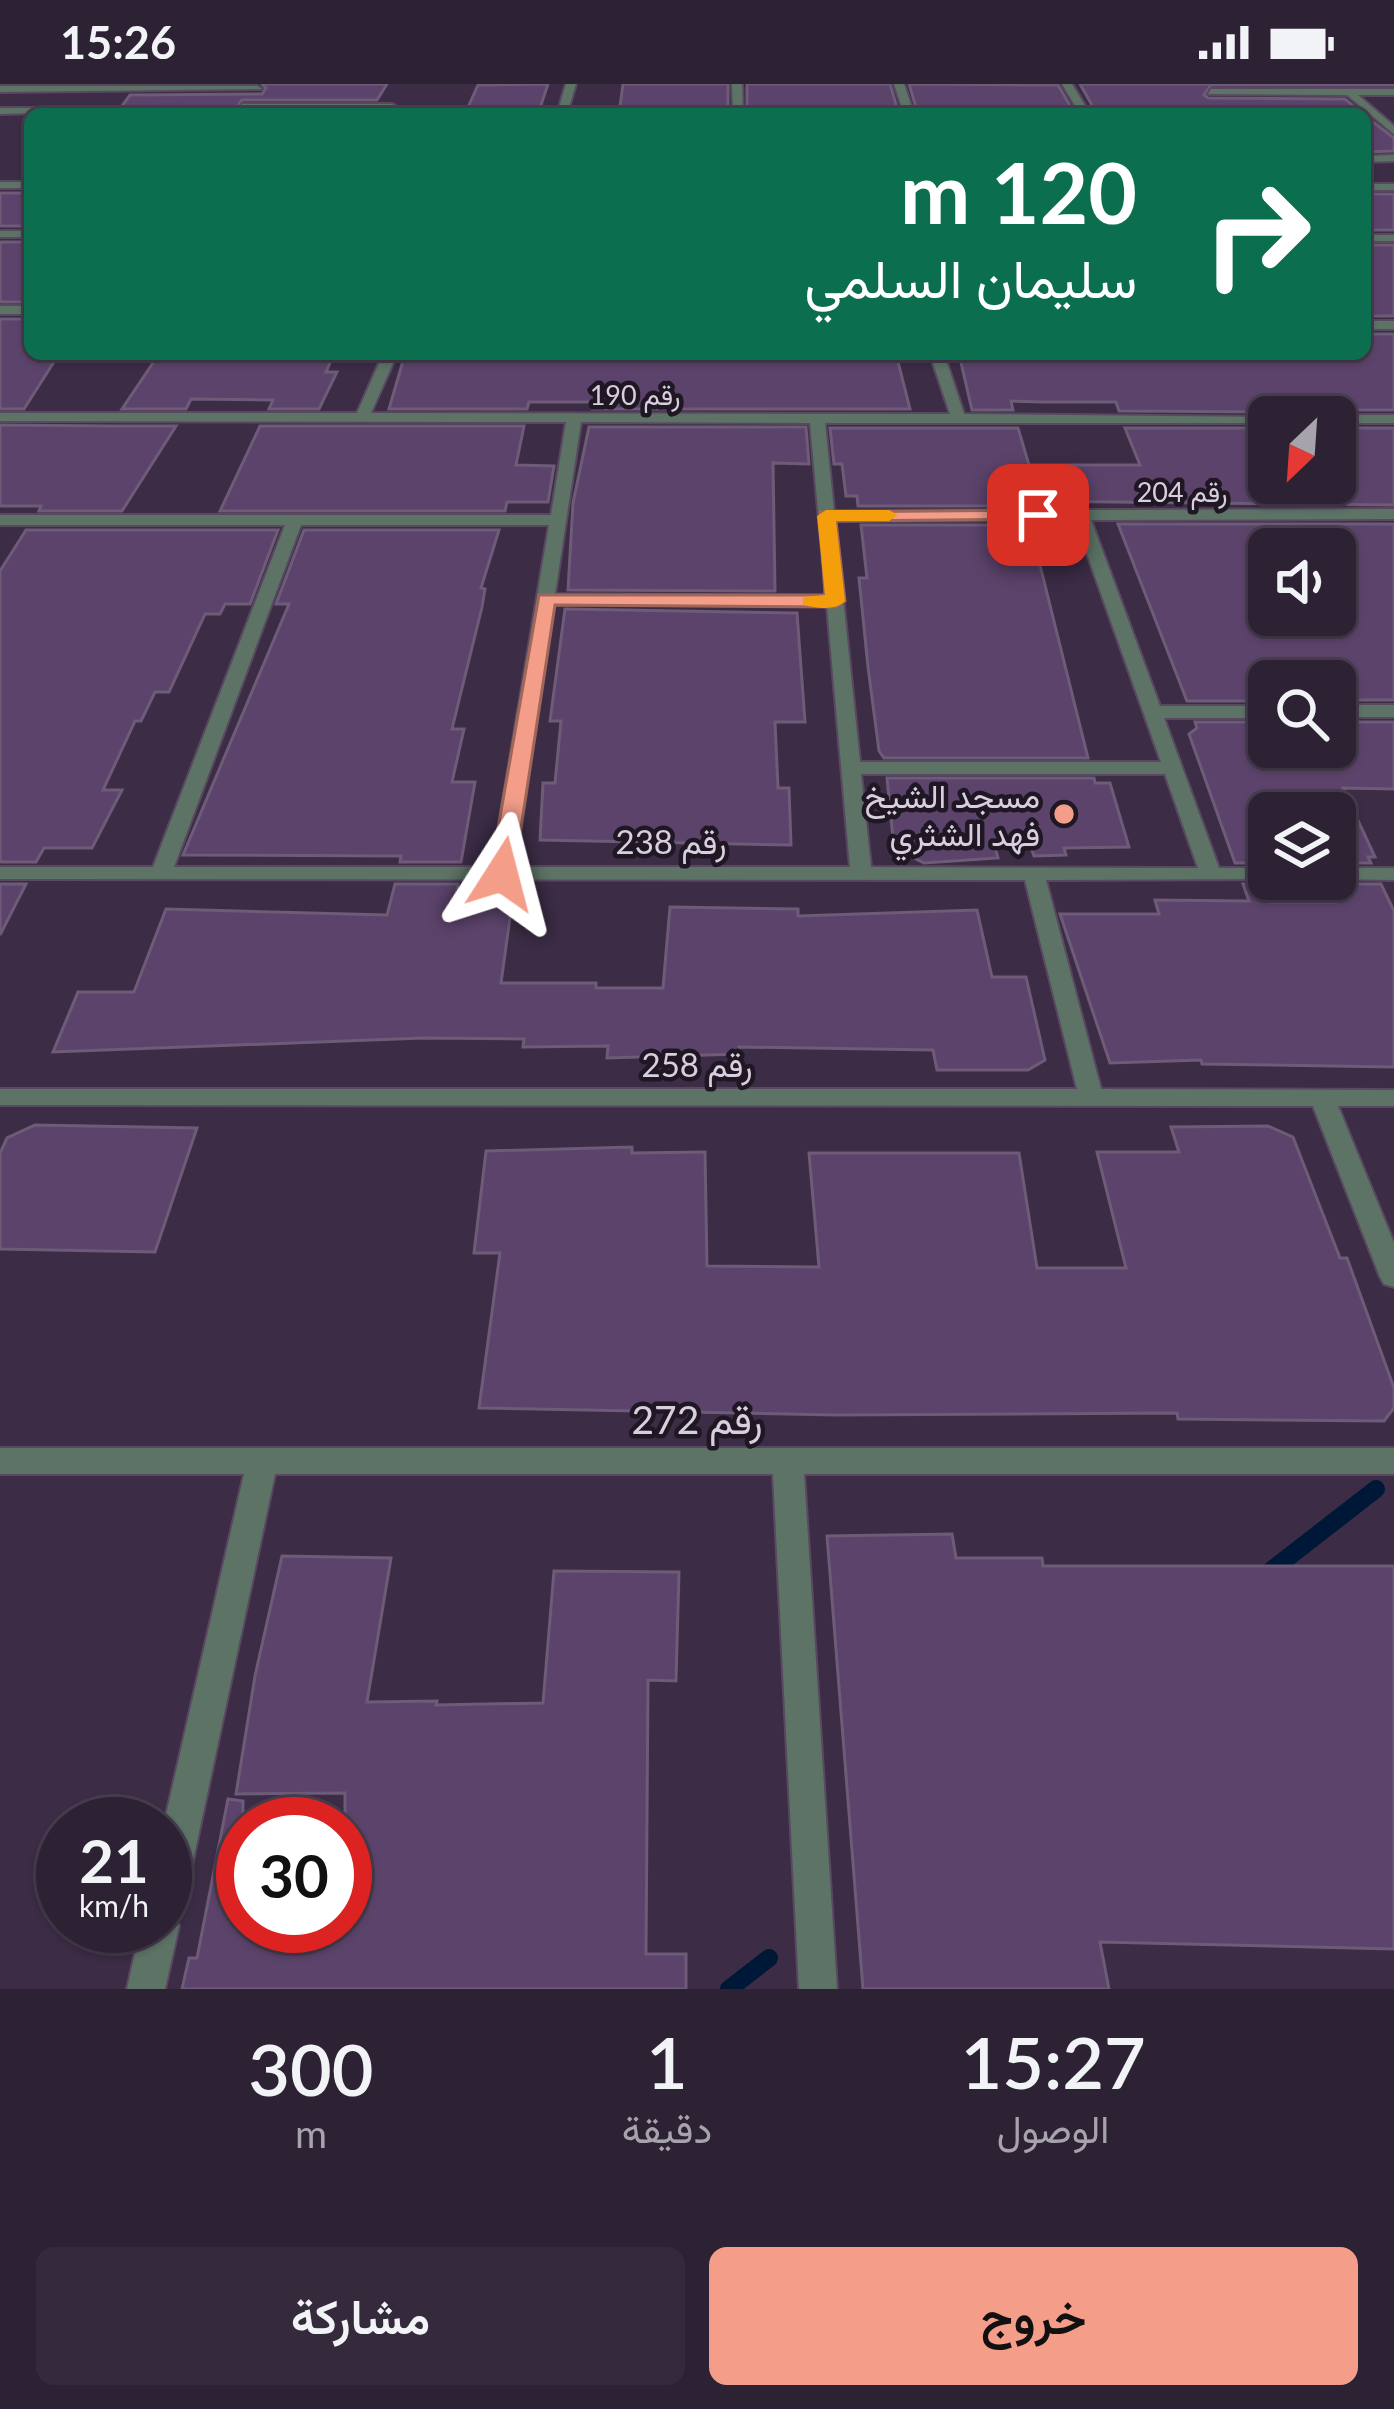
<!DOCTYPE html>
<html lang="ar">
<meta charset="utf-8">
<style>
body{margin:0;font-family:Lato,Vazirmatn,sans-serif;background:#35293c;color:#f1f3f6;direction:rtl;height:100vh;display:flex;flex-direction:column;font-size:45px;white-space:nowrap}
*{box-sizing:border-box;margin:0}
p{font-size:39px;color:#a7a3ac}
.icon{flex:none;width:66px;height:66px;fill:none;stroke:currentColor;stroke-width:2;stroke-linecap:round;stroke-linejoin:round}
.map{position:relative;height:1905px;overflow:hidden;direction:ltr}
.side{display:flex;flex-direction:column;background:#2d2134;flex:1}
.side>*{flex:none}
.guide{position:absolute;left:24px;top:24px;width:1347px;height:252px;border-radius:18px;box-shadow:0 3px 9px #0004,0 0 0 3px #483e4f;direction:rtl;background:#0b6e4f;color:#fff;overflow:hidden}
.needle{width:78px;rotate:205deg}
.controls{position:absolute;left:1248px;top:312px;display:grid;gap:24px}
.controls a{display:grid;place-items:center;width:108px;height:108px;border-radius:18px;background:#2d2134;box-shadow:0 3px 9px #0004,0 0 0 3px #483e4f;font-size:60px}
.speed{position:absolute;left:36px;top:1713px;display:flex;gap:24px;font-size:60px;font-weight:700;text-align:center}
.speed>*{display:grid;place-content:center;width:156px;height:156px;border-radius:50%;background:#2d2134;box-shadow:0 3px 9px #0004,0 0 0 3px #483e4f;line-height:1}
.speed small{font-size:30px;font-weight:400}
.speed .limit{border:18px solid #d22;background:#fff;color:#111}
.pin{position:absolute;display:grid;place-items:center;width:102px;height:102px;color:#fff;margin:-51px;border-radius:24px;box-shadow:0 6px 18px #0006}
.me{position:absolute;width:132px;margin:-66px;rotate:9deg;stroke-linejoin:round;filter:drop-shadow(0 0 9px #0008)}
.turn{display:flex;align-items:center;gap:42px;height:252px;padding:0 36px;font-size:54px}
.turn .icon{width:156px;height:156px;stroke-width:2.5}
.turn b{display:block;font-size:84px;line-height:102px}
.eta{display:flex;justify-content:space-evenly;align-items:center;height:204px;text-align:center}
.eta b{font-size:72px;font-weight:600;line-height:84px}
.button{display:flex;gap:24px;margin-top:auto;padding:24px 36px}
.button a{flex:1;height:138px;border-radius:18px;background:#f49e8a;color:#111;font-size:48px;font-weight:600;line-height:138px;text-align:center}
.button a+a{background:#35293c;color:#f1f3f6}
.status{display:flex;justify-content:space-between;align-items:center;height:84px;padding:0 60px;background:#2d2134;direction:ltr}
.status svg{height:33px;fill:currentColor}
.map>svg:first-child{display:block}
</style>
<div class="status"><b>15:26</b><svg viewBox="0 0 49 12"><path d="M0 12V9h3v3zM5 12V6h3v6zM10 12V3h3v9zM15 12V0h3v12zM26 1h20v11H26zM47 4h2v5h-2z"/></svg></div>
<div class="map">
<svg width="1394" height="1905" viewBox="0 0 1394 1905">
<rect width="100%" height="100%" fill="#3c2c46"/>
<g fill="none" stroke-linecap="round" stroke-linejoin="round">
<g stroke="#001838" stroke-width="18">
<path d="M1268,1489L1376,1405"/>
<path d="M729,1905L769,1874"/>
</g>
</g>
<g fill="#5c436b" stroke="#6d5b78" stroke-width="3" fill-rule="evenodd">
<path d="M262,0H387L377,16H242L235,26L239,29L370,28L365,30H116L130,11L262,10L266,4Z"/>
<path d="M548,0L538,30H465L478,1Z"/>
<path d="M623,0H728V30H619Z"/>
<path d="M747,0H890L899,30H747Z"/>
<path d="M909,0L1058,1L1075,30H918Z"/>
<path d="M1080,0H1394V1H1211L1204,11L1208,14L1345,15L1363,30H1097Z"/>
<path d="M1365,32L1394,54V67L1365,68Z"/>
<rect x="0" y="109" width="30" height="33"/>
<rect x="1365" y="110" width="29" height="36"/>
<rect x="0" y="158" width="30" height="60"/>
<rect x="1365" y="161" width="29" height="71"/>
<path d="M0,235H30V270H59L24,325H0Z"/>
<path d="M1365,250H1394V326H1335V316L1269,317V328L1119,327L1116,318H1042L1011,317L1013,326H972L959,270H1365Z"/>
<path d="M159,270H334L326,288H337L319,325H269L273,316L191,315L186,325H122Z"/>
<path d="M405,270H896L910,325H593L595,318H529L527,325H389Z"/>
<path d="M0,341L111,342H176L122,427H39L41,422H0Z"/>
<path d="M260,342H524L516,381L554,382L548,418H507L505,427H220Z"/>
<path d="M589,343H806L809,380L773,379L775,507L568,506L573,419Z"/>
<path d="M830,344H1018L1029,381H1140L1125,344H1269V399H1335V344H1394V421L1023,417L1025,422H858L857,412H846L842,380H834Z"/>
<path d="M1118,440H1394V616H1335V597H1269V617H1187ZM1269,465H1335V531H1269Z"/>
<path d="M861,441H1030L1088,674H884L879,667L868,583L859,494H867Z"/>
<path d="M26,446H278L250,520H225L220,530H205L169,608H155L141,637H135L103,706H122L92,764H44L36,778H0V487Z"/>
<path d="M304,446H499L481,504L485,505L482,523L452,645H464L452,698H475L461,778H400L401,772L183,771L289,520H276Z"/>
<path d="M565,525L797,529L805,638H775L778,704H789L791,761L540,756L543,699H555L561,637H550Z"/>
<path d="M1195,638H1269V663H1335V638H1394V705L1343,704L1375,773H1368L1371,779H1335V729H1269V779H1235L1189,650L1197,644Z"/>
<path d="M887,694H1094L1095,699H1110L1129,763L1064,764L1066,771L1034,772L1026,750L994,760L998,774L924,779L894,764Z"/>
<path d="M0,800H26L0,851Z"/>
<path d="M395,800H458L455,819H512L501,899H596V904H663L670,823L798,825V832L977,826L992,893H1026L1045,976L1028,986H937L933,966L739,963V970L607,974L608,962L523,963L524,955L423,954L53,968L78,908H134L166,825L387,831Z"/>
<path d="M1243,800H1269V818H1335V800H1381L1394,827V983L1202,980L1201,976L1110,979L1060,830H1159L1155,816L1249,817Z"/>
<path d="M35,1041L197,1044L155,1168L0,1165V1069L7,1054Z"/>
<path d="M1268,1042L1293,1053L1340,1174H1347L1394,1304V1324L1384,1337L1178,1335L1177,1329L835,1331L479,1324L500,1169H474L486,1067L632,1063V1069L705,1068L707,1182L819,1183L809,1069H1019L1037,1184H1126L1097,1068H1179L1171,1043Z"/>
<path d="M952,1450L956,1474H1042L1043,1482H1394V1865L1100,1858L1109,1905H863L827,1452Z"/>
<path d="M282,1472L391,1474L367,1618L437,1617L436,1621L543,1619L554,1487L679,1488L676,1597L648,1596L646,1870H686V1905H182L189,1874H197L228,1715L243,1717V1842H345V1709L236,1710L255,1592Z"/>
</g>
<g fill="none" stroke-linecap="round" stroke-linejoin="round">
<g stroke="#584961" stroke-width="4">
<g id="minor">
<path d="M566,0H576L567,30H557Z"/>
<path d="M732,0H742L743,30H733Z"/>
<path d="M894,0H904L914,30H904Z"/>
<path d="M1062,0H1072L1090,30H1080Z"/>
<path d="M0,2H257L262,5L0,8Z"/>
<path d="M1211,5H1394V11H1358L1394,42V50L1347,11L1208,10Z"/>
<path d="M242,20H392L397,23L239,25Z"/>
<path d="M0,24H108L113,27L0,30Z"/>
<path d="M1394,71V77L1365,78V72Z"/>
<rect x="0" y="98" width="30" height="6"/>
<rect x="1365" y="100" width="29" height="6"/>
<rect x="0" y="147" width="30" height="6"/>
<rect x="1365" y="151" width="29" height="6"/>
<path d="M383,270H397L371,329L950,330L930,270H944L964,330L1275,333H1269V339H825L834,427L1394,425V435L1091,436L1160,622H1269V634H1164L1219,784H1269V795H1275L1046,796L1101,1005L1394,1006V1022H1338L1394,1159V1203L1384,1200L1380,1193L1313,1022L0,1021V1005H1077L1025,796L0,795V783H153L285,441H0V431H551L566,338L0,337V329H357ZM581,338L810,339L826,512L555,510ZM1075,436L1161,678H860L835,437ZM301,441H549L492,783H174ZM553,520L827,522L850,783H514ZM861,690H1165L1198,784L871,783Z"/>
<path d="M1335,331H1394V339H1335V333H1329Z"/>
<rect x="1335" y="621" width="59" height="12"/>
<path d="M1335,784H1394V796L1329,795H1335Z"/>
<path d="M0,1364H1394V1390H804L837,1905H799L773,1390H275L184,1819L175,1833L179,1842L165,1905H127L141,1842H165L164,1740L244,1390H0Z"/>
</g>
</g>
<g stroke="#584961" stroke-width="4">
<g id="tertiary">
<rect x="0" y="222" width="30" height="8"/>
<rect x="1365" y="237" width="29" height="8"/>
</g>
</g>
<use href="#minor" fill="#5d7366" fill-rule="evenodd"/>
<use href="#tertiary" fill="#5d7366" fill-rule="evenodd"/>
</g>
<path fill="#f49e8a" stroke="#9f675a" stroke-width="3" d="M1038,426L1047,431L1045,435L836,437L845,517L835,523L555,521L514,790L502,797L490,790L539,511H825L820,428Z"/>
<path fill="#f59e0b" d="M826,426H889L898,431L889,437H836L845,517C836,527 816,524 803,521V513L825,511L817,432Z"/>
<circle fill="#f49e8a" stroke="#1f1824" stroke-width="4.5" cx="1064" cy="730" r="12"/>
<g text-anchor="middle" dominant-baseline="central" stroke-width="9" stroke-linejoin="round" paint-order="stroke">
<g font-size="27" fill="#d8cede" stroke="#1f1824">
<text x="635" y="310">رقم 190</text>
<text x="1182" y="407">رقم 204</text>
</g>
<g font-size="33" fill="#d8cede" stroke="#1f1824" text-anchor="end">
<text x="1040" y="711">مسجد الشيخ<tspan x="1040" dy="38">فهد الشثري</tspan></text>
</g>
<g font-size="33" fill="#d8cede" stroke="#1f1824">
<text x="671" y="757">رقم 238</text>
<text x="697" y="980">رقم 258</text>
</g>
<g font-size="39" fill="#d8cede" stroke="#1f1824">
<text x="697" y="1335">رقم 272</text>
</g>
</g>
</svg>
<div class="controls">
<a><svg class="needle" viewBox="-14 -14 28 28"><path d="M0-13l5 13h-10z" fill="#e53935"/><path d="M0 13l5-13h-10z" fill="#a7a3ac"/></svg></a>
<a><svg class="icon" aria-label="sound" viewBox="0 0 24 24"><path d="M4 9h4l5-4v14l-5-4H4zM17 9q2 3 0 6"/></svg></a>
<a><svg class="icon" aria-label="search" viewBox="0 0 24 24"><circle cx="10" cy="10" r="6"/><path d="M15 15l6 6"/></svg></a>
<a><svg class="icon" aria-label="layers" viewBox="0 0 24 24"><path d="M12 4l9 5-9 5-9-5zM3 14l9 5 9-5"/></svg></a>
</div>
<div class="speed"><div>21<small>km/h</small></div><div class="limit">30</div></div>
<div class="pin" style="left:1038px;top:431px;background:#d93025"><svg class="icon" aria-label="arrive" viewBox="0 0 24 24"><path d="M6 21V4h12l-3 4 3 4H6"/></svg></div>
<svg class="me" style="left:502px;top:790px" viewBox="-20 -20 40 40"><path d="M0-17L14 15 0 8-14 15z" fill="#f49e8a" stroke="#fff" stroke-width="4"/></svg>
<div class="guide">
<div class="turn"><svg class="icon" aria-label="right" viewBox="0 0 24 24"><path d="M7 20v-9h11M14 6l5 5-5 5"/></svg><div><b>120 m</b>سليمان السلمي</div></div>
</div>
</div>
<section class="side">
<div class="eta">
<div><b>15:27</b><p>الوصول</p></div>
<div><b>1</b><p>دقيقة</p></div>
<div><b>300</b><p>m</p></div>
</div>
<div class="button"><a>خروج</a><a>مشاركة</a></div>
</section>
